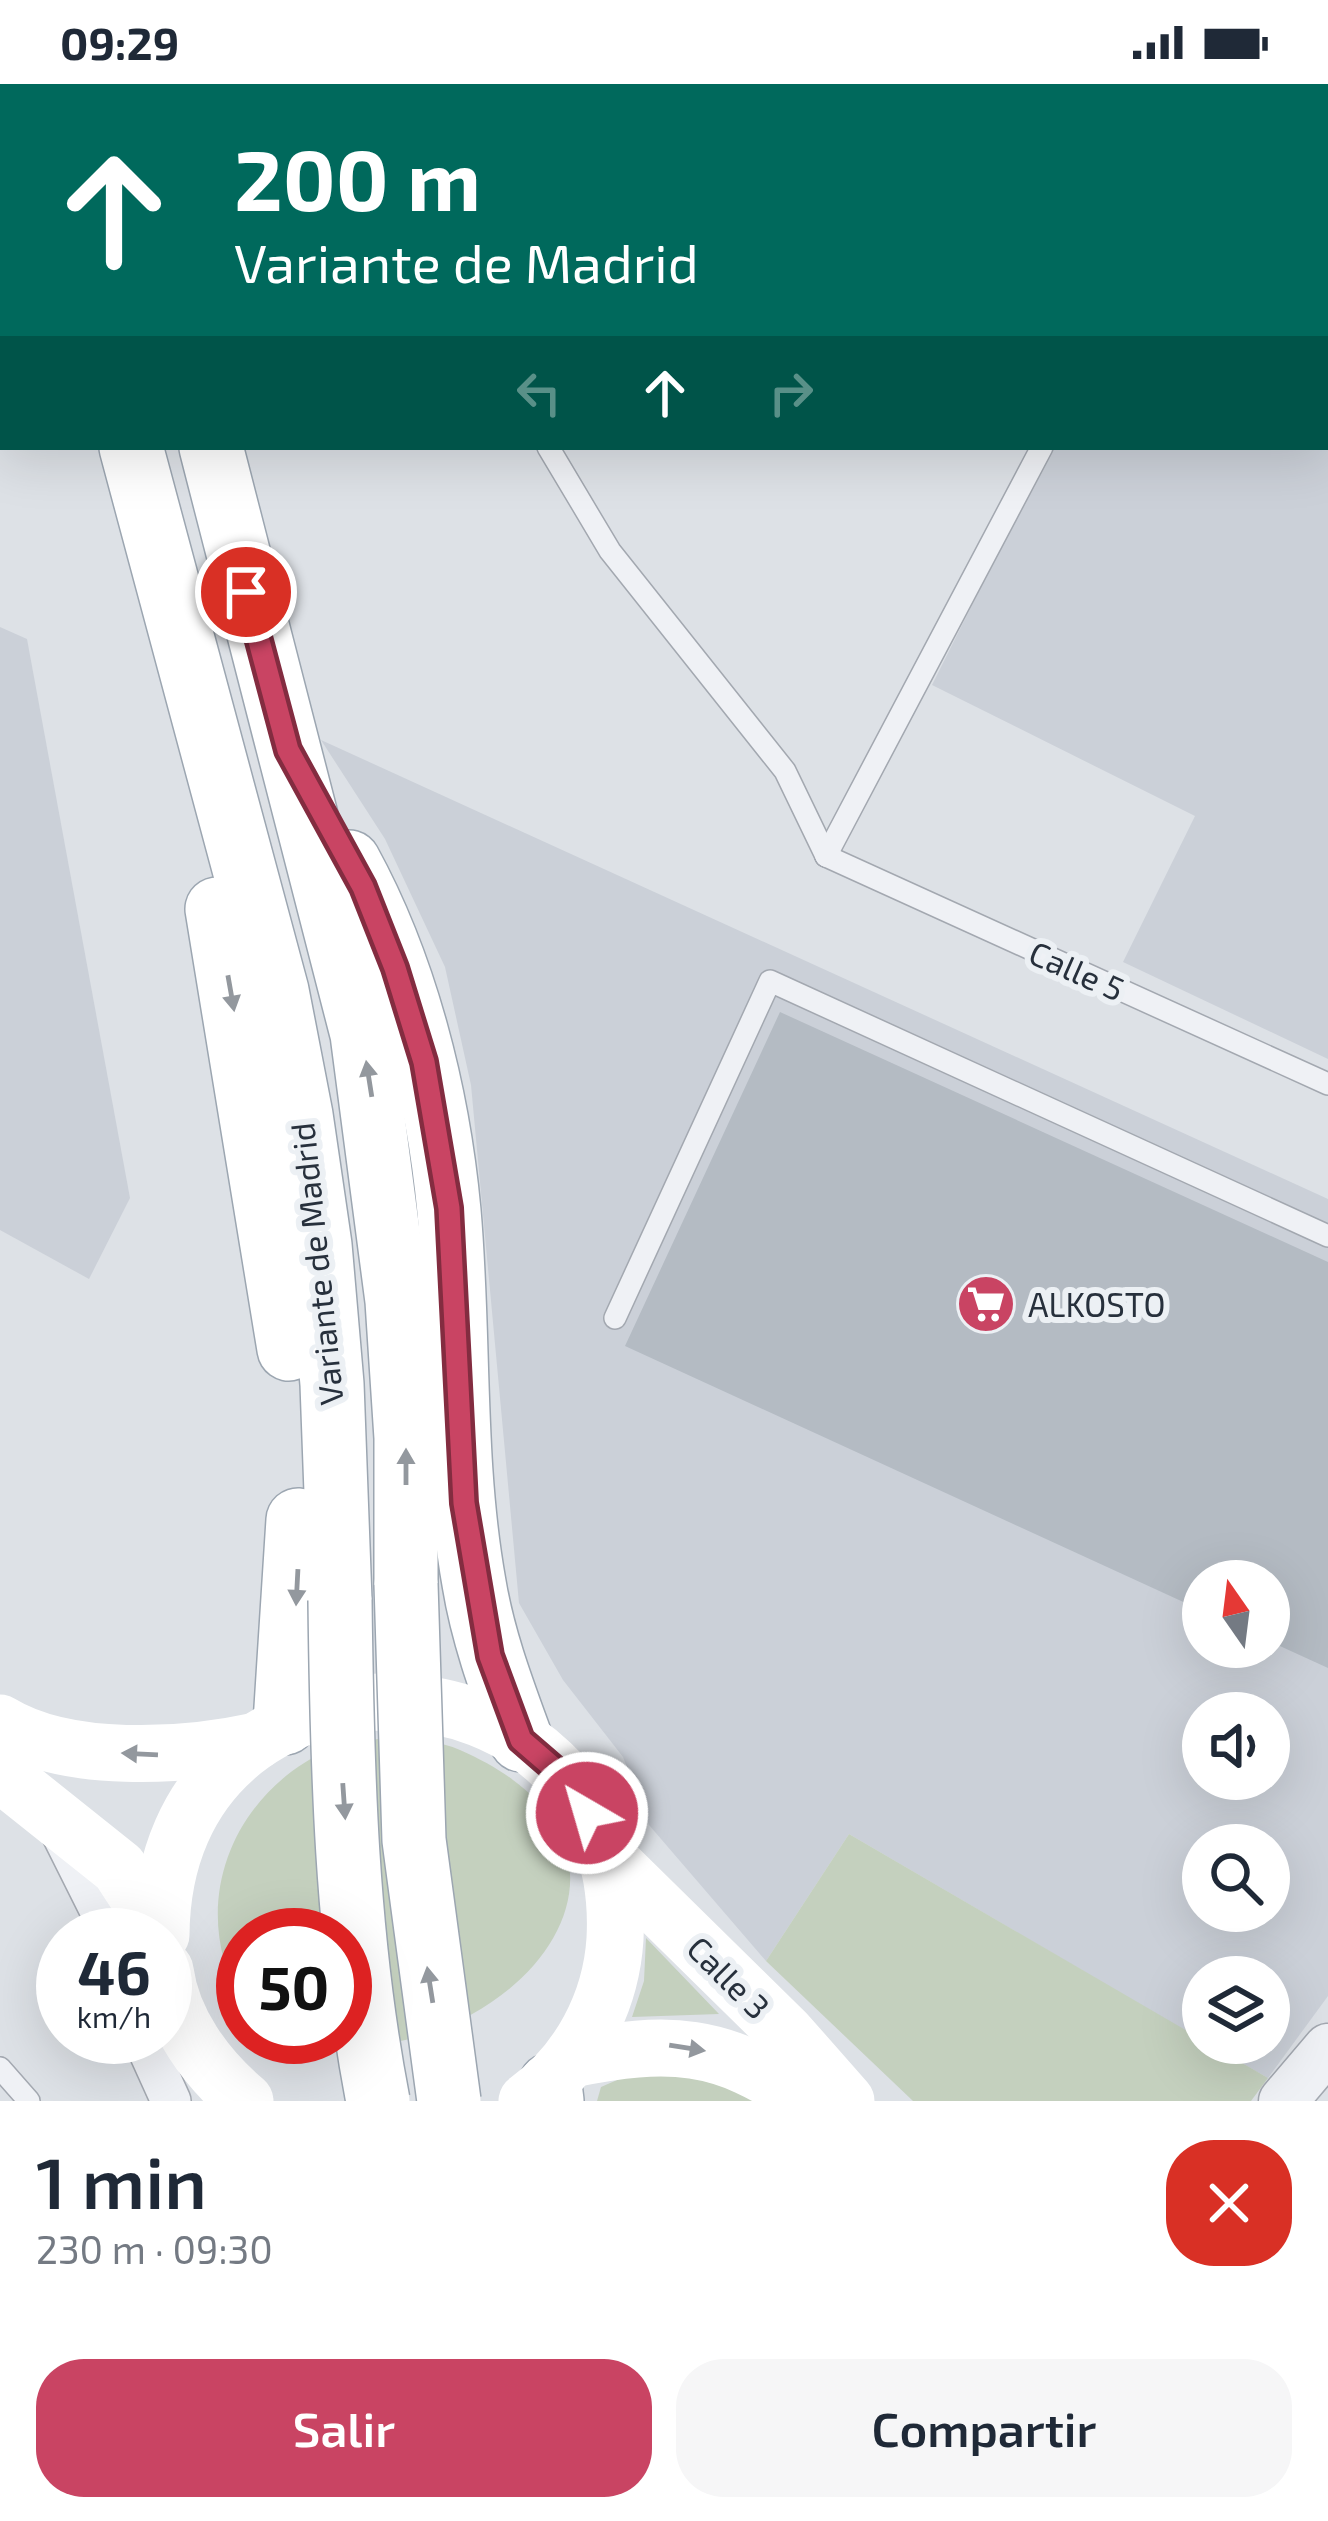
<!DOCTYPE html>
<html lang="es">
<meta charset="utf-8">
<style>
body{margin:0;font-family:"Exo 2",sans-serif;background:#f6f6f7;color:#1f2937;height:100vh;display:flex;flex-direction:column;font-size:45px;white-space:nowrap}
*{box-sizing:border-box;margin:0}
p{font-size:39px;color:#747a83}
.icon{flex:none;width:66px;height:66px;fill:none;stroke:currentColor;stroke-width:2;stroke-linecap:round;stroke-linejoin:round}
.map{position:relative;height:2017px;overflow:hidden}
.side{display:flex;flex-direction:column;background:#fff;flex:1}
.side>*{flex:none}
.banner{position:absolute;left:0px;top:0px;width:1329px;height:366px;box-shadow:0 12px 48px #0002;background:#00695c;color:#fff;overflow:hidden}
.needle{width:78px;rotate:346deg}
.buttons{position:absolute;left:1182px;top:1476px;display:grid;gap:24px}
.buttons a{display:grid;place-items:center;width:108px;height:108px;border-radius:50%;background:#fff;box-shadow:0 12px 48px #0002;font-size:60px}
.speed{position:absolute;left:36px;top:1824px;display:flex;gap:24px;font-size:60px;font-weight:700;text-align:center}
.speed>*{display:grid;place-content:center;width:156px;height:156px;border-radius:50%;background:#fff;box-shadow:0 12px 48px #0002;line-height:1}
.speed small{font-size:30px;font-weight:400}
.speed .limit{border:18px solid #d22;background:#fff;color:#111}
.pin{position:absolute;display:grid;place-items:center;width:102px;height:102px;color:#fff;margin:-51px;border:6px solid #fff;border-radius:50%;box-shadow:0 3px 12px #0007}
.me{position:absolute;width:132px;margin:-66px;rotate:322deg;stroke-linejoin:round;filter:drop-shadow(0 0 9px #0008)}
.turn{display:flex;align-items:center;gap:42px;height:252px;padding:0 36px;font-size:54px}
.turn .icon{width:156px;height:156px;stroke-width:2.5}
.turn b{display:block;font-size:84px;line-height:102px}
.lanes{display:flex;align-items:center;height:114px;padding:0 36px;background:#0003;justify-content:center;gap:60px;direction:ltr}
.lanes .off{opacity:.35}
.round{display:grid;place-items:center;flex:none;width:126px;height:126px;border-radius:48px;background:#f6f6f7}
.head{display:flex;align-items:center;justify-content:space-between;height:204px;padding:0 36px}
h1{font-size:72px;font-weight:600;line-height:90px}
.button{display:flex;gap:24px;margin-top:auto;padding:24px 36px}
.button a{flex:1;height:138px;border-radius:48px;background:#c94463;color:#fff;font-size:48px;font-weight:600;line-height:138px;text-align:center}
.button a+a{background:#f6f6f7;color:#1f2937}
.status{display:flex;justify-content:space-between;align-items:center;height:84px;padding:0 60px;background:#fff;direction:ltr}
.status svg{height:33px;fill:currentColor}
.map>svg:first-child{display:block}
</style>
<div class="status"><b>09:29</b><svg viewBox="0 0 49 12"><path d="M0 12V9h3v3zM5 12V6h3v6zM10 12V3h3v9zM15 12V0h3v12zM26 1h20v11H26zM47 4h2v5h-2z"/></svg></div>
<div class="map">
<svg width="1328" height="2017" viewBox="0 0 1328 2017">
<rect width="100%" height="100%" fill="#dde1e6"/>
<g fill="#cbd0d8" fill-rule="evenodd">
<path d="M1326,356L1328,357V975L1123,878L1195,732L932,601L1051,363H1326Z"/>
<path d="M0,543L27,555L130,1114L89,1195L0,1146Z"/>
<path d="M321,656L1328,1115V1912L1268,1994L1207,1959H1269V1893H1203V1957L849,1750L766,1877L649,1741L623,1673L563,1596L519,1519L471,1001L445,883L385,755ZM1203,1497H1269V1563H1203ZM1203,1629H1269V1695H1203ZM1203,1761H1269V1827H1203Z"/>
</g>
<g fill="#c4d0be">
<path d="M397,1653C416,1657 441,1657 460,1666C711,1776 484,2017 268,1953H345V1851H243V1921C186,1824 230,1709 332,1664C351,1656 376,1656 397,1653Z"/>
<path d="M849,1750L1268,1994L1251,2017H913L766,1877Z"/>
<path d="M646,1854L719,1930L632,1933L644,1897Z"/>
<path d="M647,1983L789,2017H597L601,2003Z"/>
</g>
<path fill="#b4bbc3" d="M780,928L1328,1178V1584L1269,1557V1497H1203V1527L625,1262Z"/>
<g fill="none" stroke-linecap="round" stroke-linejoin="round">
<g stroke="#a3a8b0" stroke-width="24">
<g id="service">
<path d="M1210,3L1211,0"/>
<path d="M1273,3L1274,0"/>
<path d="M1326,322L1328,323"/>
<path d="M548,363L610,467L785,687L826,772"/>
<path d="M826,772L1328,1000"/>
<path d="M826,772L1042,363"/>
<path d="M615,1234L770,897L1328,1152"/>
<path d="M0,1984L29,2017"/>
</g>
</g>
<g stroke="#a3a8b0" stroke-width="42">
<g id="minor">
<path d="M59,1745L112,1851"/>
<path d="M142,1953L171,2017"/>
</g>
</g>
<g stroke="#a3a8b0" stroke-width="51">
<path id="tertiary" d="M1283,2017L1328,1964"/>
</g>
<g stroke="#9ca6b1" stroke-width="66">
<g id="primary">
<path d="M42,0V3"/>
<path d="M122,0L123,3"/>
<path d="M131,363L277,907L301,1031L320,1161L332,1300L340,1516"/>
<path d="M211,363L362,950L397,1217L406,1354V1500"/>
<path d="M349,778C406,882 438,1009 449,1127C460,1250 452,1377 474,1499C483,1554 502,1604 521,1656"/>
<path d="M217,825L289,1265"/>
<path d="M285,1639L298,1436"/>
<path d="M550,2001L552,2017"/>
</g>
</g>
<use href="#service" stroke="#eff1f5" stroke-width="21"/>
<use href="#minor" stroke="#eff1f5" stroke-width="39"/>
<use href="#tertiary" stroke="#eff1f5" stroke-width="48"/>
<g stroke="#fff" stroke-width="57">
<path d="M0,1639C67,1680 183,1673 256,1657"/>
<path d="M0,1689L119,1784L160,1847"/>
<path d="M607,1773L786,1949L846,2017"/>
<path d="M161,1851C163,1532 631,1547 615,1855C611,1919 579,1979 527,2017"/>
<path d="M165,1886C172,1938 206,1984 245,2017"/>
<path d="M572,1975C667,1956 723,1957 804,2017"/>
</g>
<use href="#primary" stroke="#fff" stroke-width="63"/>
<g stroke="#9ca6b1" stroke-width="66" stroke-linecap="butt">
<g id="primary-bridge">
<path d="M406,1500L414,1756L449,2017"/>
<path d="M340,1516C342,1683 346,1852 378,2017"/>
</g>
</g>
<use href="#primary-bridge" stroke="#fff" stroke-width="63"/>
</g>
<defs><path id="oneway-solid" d="M-6-.8H1V-3.2L6.5 0L1 3.2V.8H-6Z" transform="scale(3)"/></defs>
<g fill="#93989e">
<use href="#oneway-solid" transform="translate(231 909) rotate(80)"/>
<use href="#oneway-solid" transform="translate(369 995) rotate(-99)"/>
<use href="#oneway-solid" transform="translate(406 1383) rotate(-90)"/>
<use href="#oneway-solid" transform="translate(297 1503) rotate(93)"/>
<use href="#oneway-solid" transform="translate(140 1670) rotate(-177)"/>
<use href="#oneway-solid" transform="translate(344 1717) rotate(86)"/>
<use href="#oneway-solid" transform="translate(430 1901) rotate(-99)"/>
<use href="#oneway-solid" transform="translate(687 1964) rotate(9)"/>
</g>
<g fill="none" stroke-linecap="round" stroke-linejoin="round">
<g stroke="#832c40" stroke-width="30">
<path id="route" d="M246,508L288,666L363,803L395,884L424,978L449,1124L464,1419L490,1572L521,1656L558,1688L587,1729"/>
</g>
<use href="#route" stroke="#c94463" stroke-width="21"/>
</g>
<defs>
<g id="supermarket-disc" transform="scale(3)"><circle r="9.5" fill="#c94463" stroke="#ecf0f4"/><path d="M-6-5.5h2.5l.6 2H6L4.5 2H-2.5L-4.4-4H-6ZM-1.5 3.2a1.3 1.3 0 1 0 .1 0ZM3 3.2a1.3 1.3 0 1 0 .1 0Z" fill="#fff"/></g>
</defs>
<g fill-rule="evenodd">
<use href="#supermarket-disc" x="986" y="1220"/>
</g>
<g text-anchor="middle" dominant-baseline="central" stroke-width="12" stroke-linejoin="round" paint-order="stroke">
<g font-size="33" fill="#27303c" stroke="#ecf0f4">
<text transform="translate(1077 886) rotate(24)">Calle 5</text>
<text transform="translate(316 1180) rotate(-96)">Variante de Madrid</text>
<text transform="translate(729 1893) rotate(45)">Calle 3</text>
</g>
<g font-size="33" fill="#27303c" stroke="#ecf0f4" text-anchor="start">
<text x="1028" y="1220">ALKOSTO</text>
</g>
</g>
</svg>
<div class="buttons">
<a><svg class="needle" viewBox="-14 -14 28 28"><path d="M0-13l5 13h-10z" fill="#e53935"/><path d="M0 13l5-13h-10z" fill="#747a83"/></svg></a>
<a><svg class="icon" aria-label="sound" viewBox="0 0 24 24"><path d="M4 9h4l5-4v14l-5-4H4zM17 9q2 3 0 6"/></svg></a>
<a><svg class="icon" aria-label="search" viewBox="0 0 24 24"><circle cx="10" cy="10" r="6"/><path d="M15 15l6 6"/></svg></a>
<a><svg class="icon" aria-label="layers" viewBox="0 0 24 24"><path d="M12 4l9 5-9 5-9-5zM3 14l9 5 9-5"/></svg></a>
</div>
<div class="speed"><div>46<small>km/h</small></div><div class="limit">50</div></div>
<div class="pin" style="left:246px;top:508px;background:#d93025"><svg class="icon" aria-label="arrive" viewBox="0 0 24 24"><path d="M6 21V4h12l-3 4 3 4H6"/></svg></div>
<svg class="me" style="left:587px;top:1729px" viewBox="-20 -20 40 40"><circle r="17" fill="#c94463" stroke="#fff" stroke-width="3"/><path d="M0-11L8 9 0 5-8 9z" fill="#fff"/></svg>
<div class="banner">
<div class="turn"><svg class="icon" aria-label="ahead" viewBox="0 0 24 24"><path d="M12 20V5M6 11l6-6 6 6"/></svg><div><b>200 m</b>Variante de Madrid</div></div>
<div class="lanes"><svg class="icon off" aria-label="left" viewBox="0 0 24 24"><path d="M17 20v-9H6M10 6l-5 5 5 5"/></svg><svg class="icon" aria-label="ahead" viewBox="0 0 24 24"><path d="M12 20V5M6 11l6-6 6 6"/></svg><svg class="icon off" aria-label="right" viewBox="0 0 24 24"><path d="M7 20v-9h11M14 6l5 5-5 5"/></svg></div>
</div>
</div>
<section class="side">
<div class="head"><div><h1>1 min</h1><p>230 m · 09:30</p></div><a class="round" style="background:#d93025;color:#fff"><svg class="icon" aria-label="close" viewBox="0 0 24 24"><path d="M6 6l12 12M18 6L6 18"/></svg></a></div>
<div class="button"><a>Salir</a><a>Compartir</a></div>
</section>
